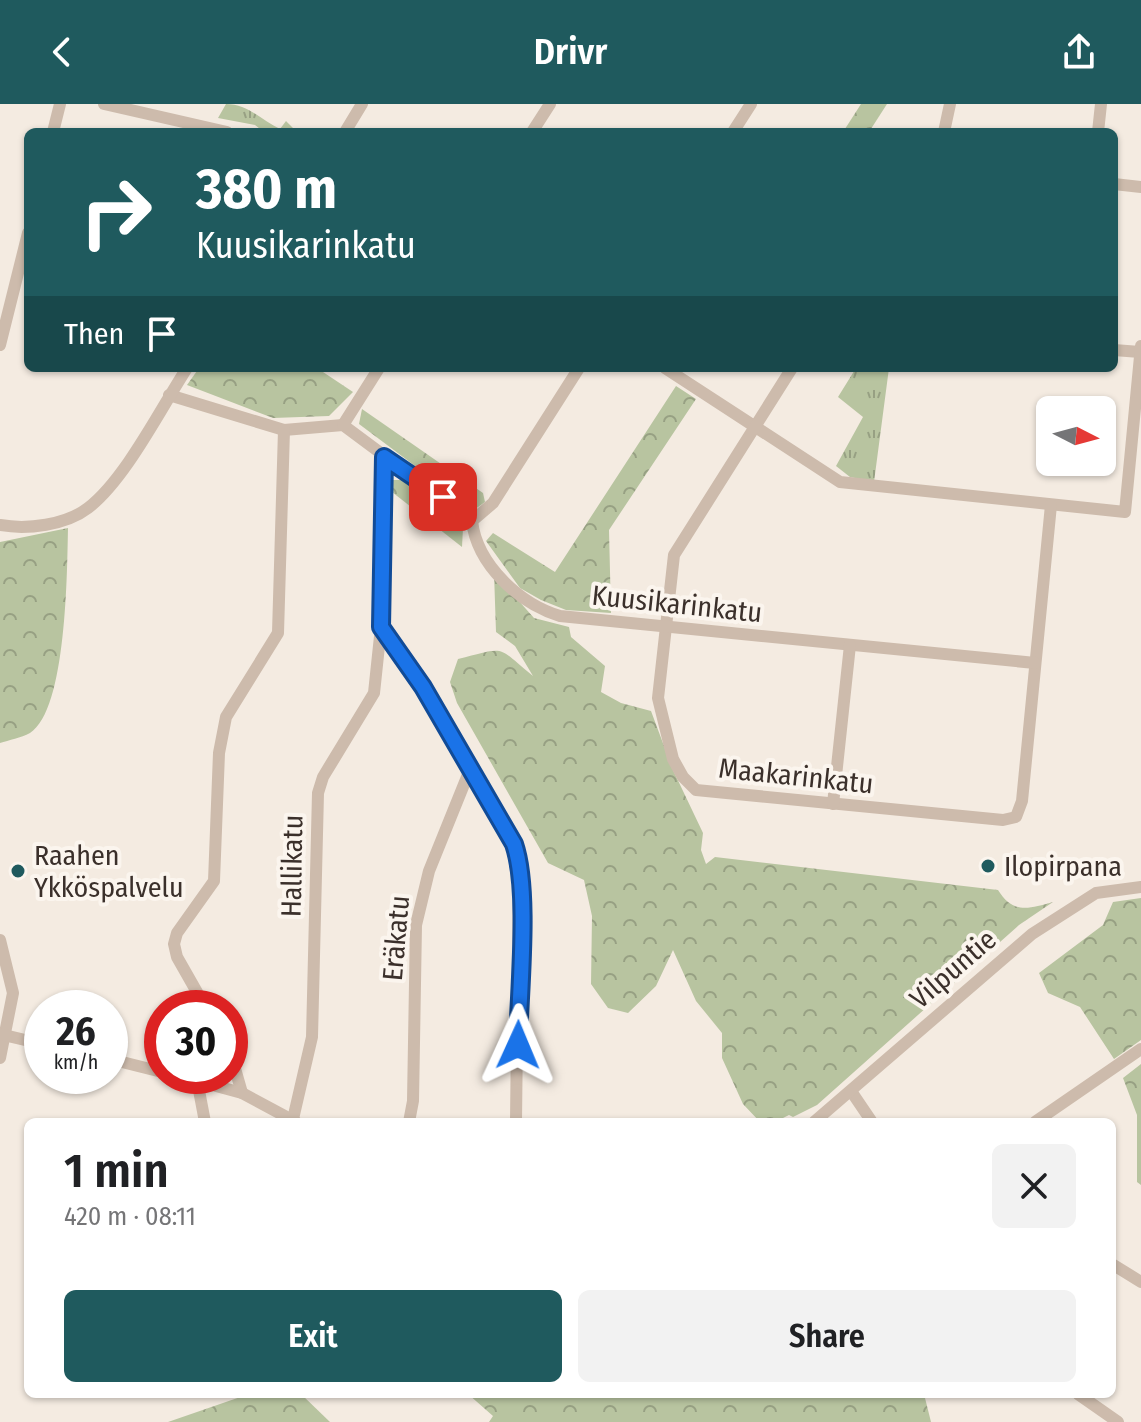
<!DOCTYPE html>
<meta charset="utf-8">
<style>
body{margin:0;font-family:"Fira Sans Condensed",sans-serif;background:#f2f2f2;color:#202124;height:100vh;display:flex;flex-direction:column;font-size:30px;white-space:nowrap}
*{box-sizing:border-box;margin:0}
p{font-size:26px;color:#757577}
.icon{flex:none;width:44px;height:44px;fill:none;stroke:currentColor;stroke-width:2;stroke-linecap:round;stroke-linejoin:round}
.map{position:relative;flex:1;overflow:hidden}
.panel{position:absolute;left:24px;top:1014px;width:1092px;height:280px;display:flex;flex-direction:column;background:#fff;border-radius:12px;box-shadow:0 2px 6px #0004}
.panel>*{flex:none}
.guide{position:absolute;left:24px;top:24px;width:1094px;height:244px;border-radius:12px;box-shadow:0 2px 6px #0004;background:#1f5a5e;color:#fff;overflow:hidden}
.needle{width:52px;rotate:96deg}
.buttons{position:absolute;left:1036px;top:292px;display:grid;gap:16px}
.buttons a{display:grid;place-items:center;width:80px;height:80px;border-radius:12px;background:#fff;box-shadow:0 2px 6px #0004;font-size:40px}
.speed{position:absolute;left:24px;top:886px;display:flex;gap:16px;font-size:40px;font-weight:700;text-align:center}
.speed>*{display:grid;place-content:center;width:104px;height:104px;border-radius:50%;background:#fff;box-shadow:0 2px 6px #0004;line-height:1}
.speed small{font-size:20px;font-weight:400}
.speed .limit{border:12px solid #d22;background:#fff;color:#111}
.pin{position:absolute;display:grid;place-items:center;width:68px;height:68px;color:#fff;margin:-34px;border-radius:16px;box-shadow:0 4px 12px #0006}
.me{position:absolute;width:88px;margin:-44px;rotate:1deg;stroke-linejoin:round;filter:drop-shadow(0 0 6px #0008)}
.turn{display:flex;align-items:center;gap:28px;height:168px;padding:0 40px;font-size:36px}
.turn .icon{width:104px;height:104px;stroke-width:2.5}
.turn b{display:block;font-size:56px;line-height:68px}
.then{display:flex;align-items:center;height:76px;padding:0 40px;background:#0003;gap:16px;font-size:30px}
.round{display:grid;place-items:center;flex:none;width:84px;height:84px;border-radius:12px;background:#f2f2f2}
.overview{display:flex;align-items:center;justify-content:space-between;height:136px;padding:0 40px}
h1{font-size:48px;font-weight:600;line-height:60px}
.cta{display:flex;gap:16px;margin-top:auto;padding:16px 40px}
.cta a{flex:1;height:92px;border-radius:12px;background:#1f5a5e;color:#fff;font-size:32px;font-weight:600;line-height:92px;text-align:center}
.cta a+a{background:#f2f2f2;color:#202124}
header{display:flex;justify-content:space-between;align-items:center;height:104px;padding:0 40px;background:#1f5a5e;color:#fff;font-size:36px;font-weight:600}
.map>svg:first-child{display:block}
</style>
<header><svg class="icon" aria-label="back" viewBox="0 0 24 24"><path d="M15 5l-7 7 7 7"/></svg>Drivr<svg class="icon" aria-label="share" viewBox="0 0 24 24"><path d="M12 15V3M7 8l5-5 5 5M5 13v7h14v-7"/></svg></header>
<div class="map">
<svg width="1141" height="1318" viewBox="0 0 1141 1318">
<defs>
<pattern id="grass-tufts" width="24" height="20" patternUnits="userSpaceOnUse" patternTransform="scale(2)"><rect width="24" height="20" fill="#b8c4a0"/><path d="M3 7l-1-3M5 7V3M7 7l1-3M15 17l-1-3M17 17v-4M19 17l1-3" fill="none" stroke="#97a083"/></pattern>
<pattern id="forest-crowns" width="20" height="18" patternUnits="userSpaceOnUse" patternTransform="scale(2)"><rect width="20" height="18" fill="#b8c4a0"/><path d="M2 6a3 3 0 1 1 6 0M12 15a3 3 0 1 1 6 0" fill="none" stroke="#97a083"/></pattern>
</defs>
<rect width="100%" height="100%" fill="#f4ebe1"/>
<g fill="url(#grass-tufts)">
<path d="M226,0C248,0 261,16 280,25L286,17L293,24L291,28H264L255,21L218,14Z"/>
<path d="M856,264L875,268L877,264H889L874,378L850,373L836,362L863,313L838,293Z"/>
</g>
<g fill="url(#forest-crowns)">
<path d="M861,0H887L869,28H843Z"/>
<path d="M199,264H317L353,288L329,312L273,314L187,281Z"/>
<path d="M676,282L696,295L609,426L611,509L566,506L541,496L520,484L486,437L493,429L555,468Z"/>
<path d="M362,305L483,389L485,398L474,406L359,320Z"/>
<path d="M392,376H406L463,424L462,443L392,388Z"/>
<path d="M68,424C67,465 67,606 30,629C21,634 9,636 0,639V438Z"/>
<path d="M494,469L534,514L569,523L571,533L605,562L601,588L621,599L651,607L673,666L703,729L701,746L706,760L715,753L998,786C1013,810 1028,805 1053,798L1019,821L817,1001L793,1013L789,1011L775,1018H760L743,1000L722,954V929L696,897L673,846L656,882L628,909L608,904L591,880L592,812L584,776L548,759L457,599L450,578L458,555C508,543 495,541 533,572L515,542L496,528Z"/>
<path d="M1141,794V936L1114,955L1080,903L1048,889L1039,869L1103,821L1113,798Z"/>
<path d="M1141,960V1081L1137,1078V1011L1123,974Z"/>
<path d="M249,1290H301L330,1318H168Z"/>
<path d="M468,1290H924L931,1318H489L493,1312Z"/>
</g>
<g fill="none" stroke-linecap="round" stroke-linejoin="round">
<g stroke="#cdbbac" stroke-width="12">
<path d="M104,0L227,28"/>
<path d="M53,28L60,0"/>
<path d="M345,28L362,0"/>
<path d="M532,28L550,0"/>
<path d="M733,28L751,0"/>
<path d="M944,28L950,0"/>
<path d="M1098,28L1101,0"/>
<path d="M1114,80L1141,83"/>
<path d="M0,241L28,129"/>
<path d="M1114,246L1140,248"/>
<path d="M665,264L840,378L1125,408L1141,242"/>
<path d="M792,264L674,451L658,594L673,655L683,673L696,686L1003,716L1016,713L1022,697L1051,401"/>
<path d="M169,291L284,326L343,321L472,417C477,461 520,500 560,512L1035,559"/>
<path d="M343,321L379,264"/>
<path d="M384,353L381,523L423,583L507,725L519,755L516,1018"/>
<path d="M472,417L493,399L579,264"/>
<path d="M0,421C27,426 66,421 88,404C125,376 161,304 187,264"/>
<path d="M833,700L850,541"/>
<path d="M0,836L13,889L0,954"/>
<path d="M206,904L177,853L174,840L177,829L214,777L219,649L226,613L278,529L284,326"/>
<path d="M0,930L42,940"/>
<path d="M230,947L242,989"/>
<path d="M110,955L162,968"/>
<path d="M179,972L242,989L296,1018"/>
<path d="M197,976L205,1018"/>
<path d="M851,987L872,1018"/>
<path d="M293,1015L312,933L318,689L323,673L374,589L381,523"/>
<path d="M409,1018L413,997L416,821L429,767L471,663"/>
<path d="M814,1018L1032,830L1096,789L1141,783"/>
<path d="M1035,1018L1141,945"/>
<path d="M1112,1160L1141,1178"/>
<path d="M1078,1290L1118,1318"/>
</g>
</g>
<g fill="none" stroke-linecap="round" stroke-linejoin="round">
<g stroke="#114b97" stroke-width="20">
<path id="route" d="M443,393L384,353L381,523L423,583L514,740C530,787 519,887 518,941"/>
</g>
<use href="#route" stroke="#1a73e8" stroke-width="14"/>
</g>
<g fill="#1f5a5e" stroke="#fbf5ee" stroke-width="3">
<circle cx="988" cy="762" r="8"/>
<circle cx="18" cy="767" r="8"/>
</g>
<g text-anchor="middle" dominant-baseline="central" stroke-width="8" stroke-linejoin="round" paint-order="stroke">
<g font-size="28" fill="#3b302b" stroke="#fbf5ee">
<text transform="translate(677 500) rotate(6)">Kuusikarinkatu</text>
<text transform="translate(796 672) rotate(6)">Maakarinkatu</text>
<text transform="translate(292 762) rotate(-89)">Hallikatu</text>
<text transform="translate(396 834) rotate(-85)">Eräkatu</text>
<text transform="translate(953 865) rotate(-41)">Vilpuntie</text>
</g>
<g font-size="28" fill="#3b302b" stroke="#fbf5ee" text-anchor="start">
<text x="34" y="751">Raahen<tspan x="34" dy="32">Ykköspalvelu</tspan></text>
<text x="1004" y="762">Ilopirpana</text>
</g>
</g>
</svg>
<div class="buttons">
<a><svg class="needle" viewBox="-14 -14 28 28"><path d="M0-13l5 13h-10z" fill="#e53935"/><path d="M0 13l5-13h-10z" fill="#757577"/></svg></a>
</div>
<div class="speed"><div>26<small>km/h</small></div><div class="limit">30</div></div>
<div class="pin" style="left:443px;top:393px;background:#d93025"><svg class="icon" aria-label="arrive" viewBox="0 0 24 24"><path d="M6 21V4h12l-3 4 3 4H6"/></svg></div>
<svg class="me" style="left:518px;top:941px" viewBox="-20 -20 40 40"><path d="M0-17L14 15 0 8-14 15z" fill="#1a73e8" stroke="#fff" stroke-width="4"/></svg>
<div class="guide">
<div class="turn"><svg class="icon" aria-label="right" viewBox="0 0 24 24"><path d="M7 20v-9h11M14 6l5 5-5 5"/></svg><div><b>380 m</b>Kuusikarinkatu</div></div>
<div class="then">Then<svg class="icon" aria-label="arrive" viewBox="0 0 24 24"><path d="M6 21V4h12l-3 4 3 4H6"/></svg></div>
</div>
<section class="panel">
<div class="overview"><div><h1>1 min</h1><p>420 m · 08:11</p></div><a class="round"><svg class="icon" aria-label="close" viewBox="0 0 24 24"><path d="M6 6l12 12M18 6L6 18"/></svg></a></div>
<div class="cta"><a>Exit</a><a>Share</a></div>
</section>
</div>
